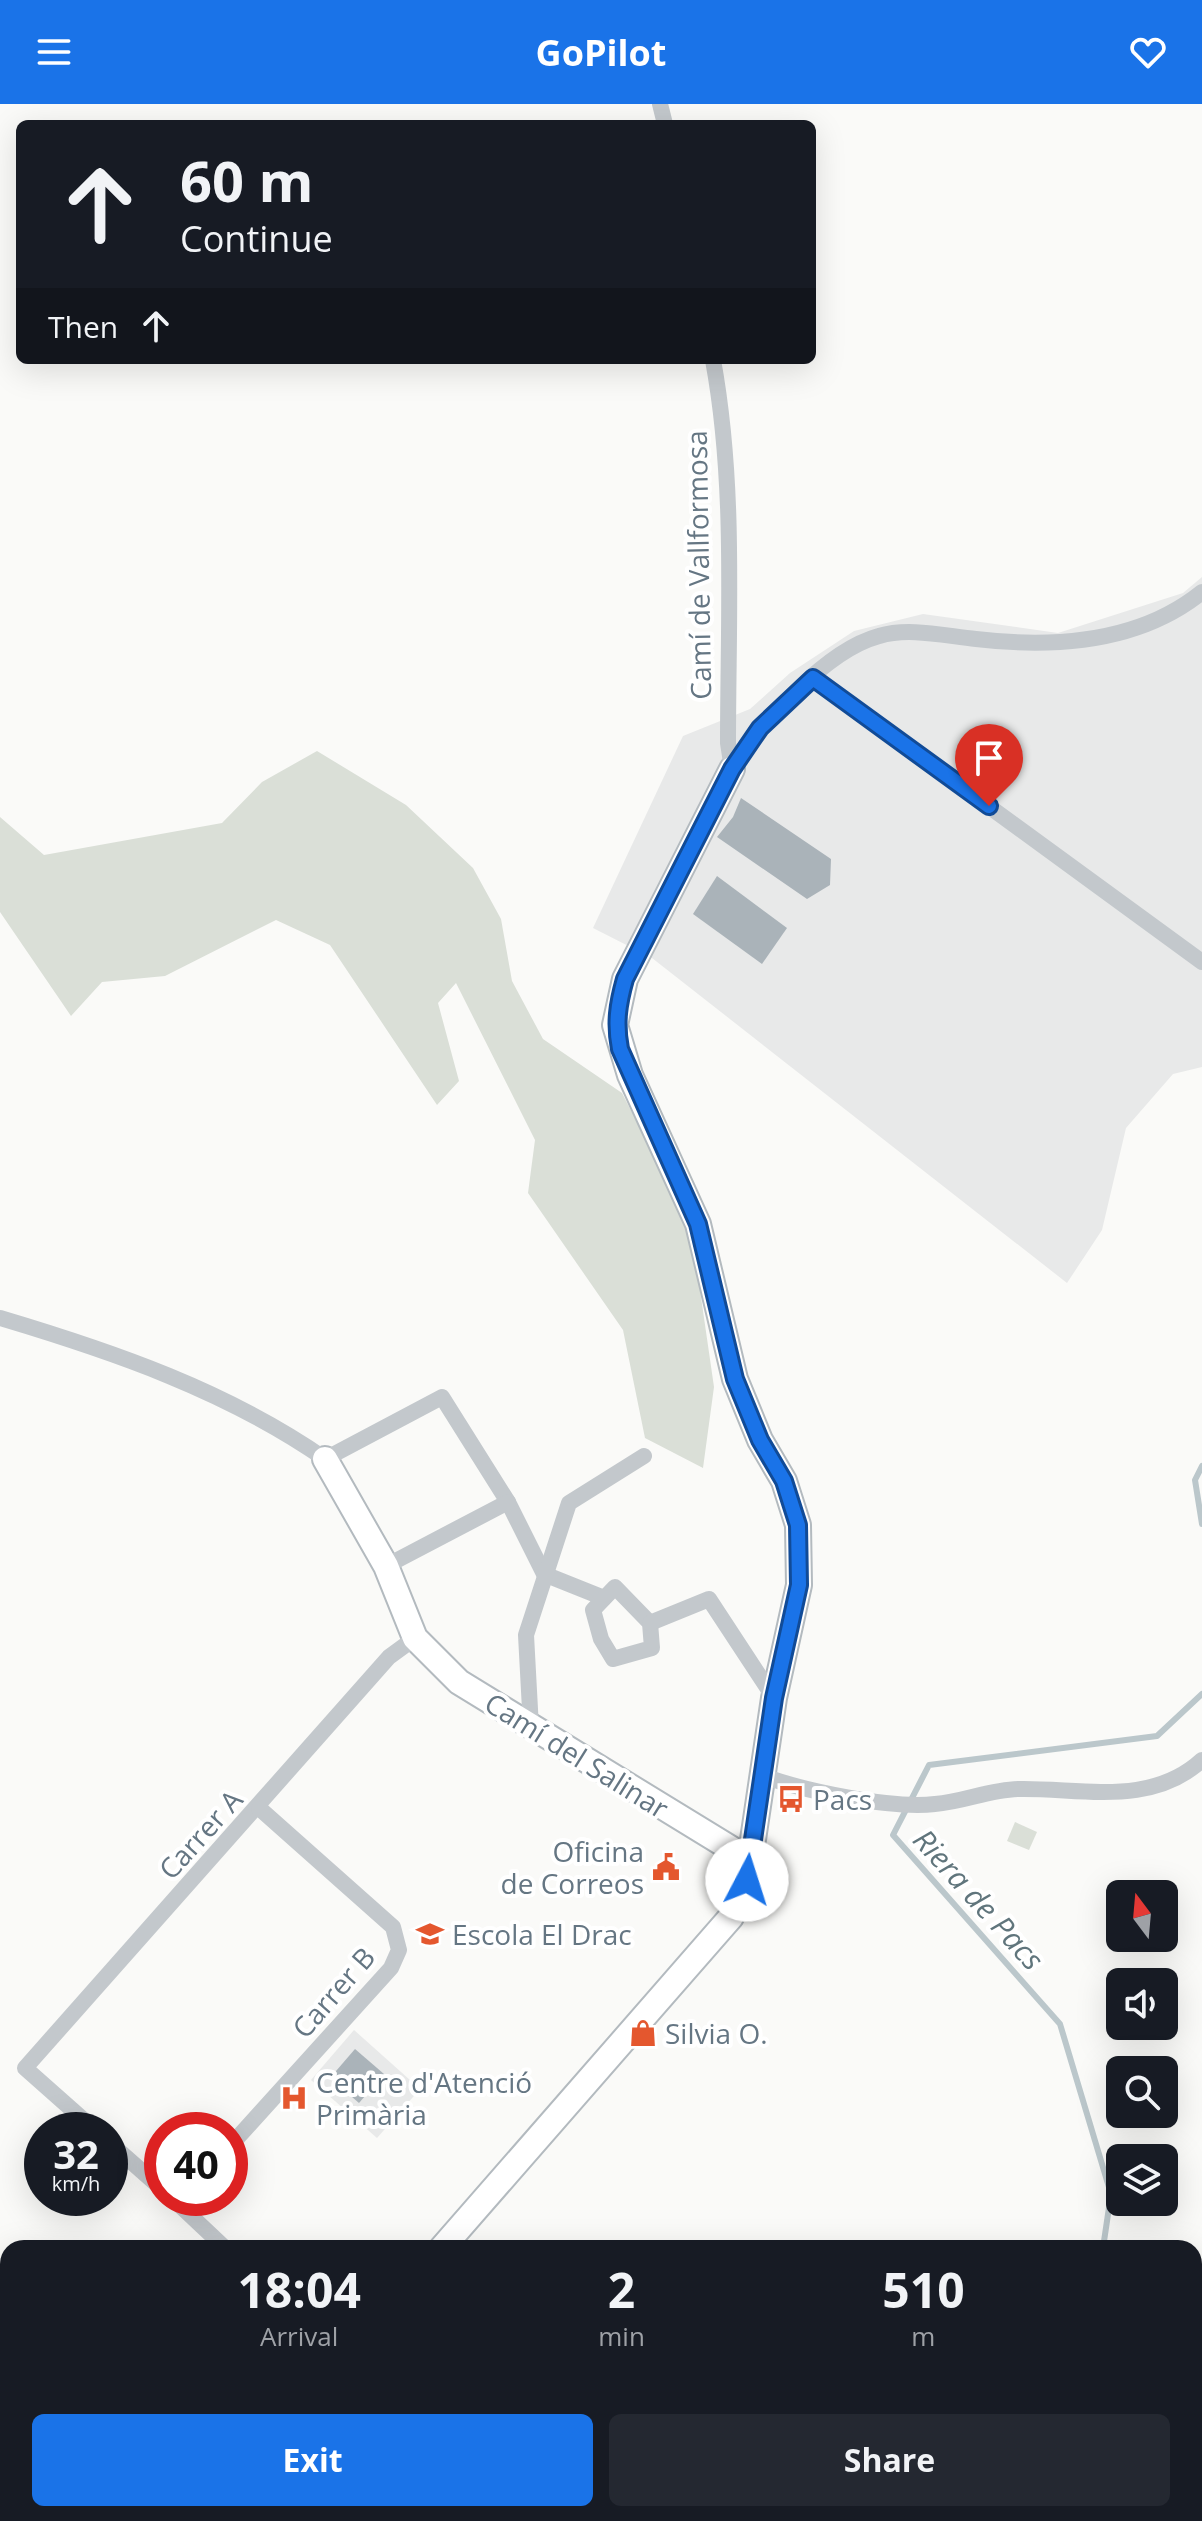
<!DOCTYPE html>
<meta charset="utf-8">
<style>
body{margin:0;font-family:"Open Sans",sans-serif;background:#242831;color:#f1f3f6;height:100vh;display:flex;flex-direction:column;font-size:30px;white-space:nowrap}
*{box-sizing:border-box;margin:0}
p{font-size:26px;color:#9ea1a6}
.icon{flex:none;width:44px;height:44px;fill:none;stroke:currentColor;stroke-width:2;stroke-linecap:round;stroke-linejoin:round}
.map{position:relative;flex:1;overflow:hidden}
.side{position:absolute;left:0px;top:2136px;width:1202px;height:282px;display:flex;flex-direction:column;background:#171b24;border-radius:24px 24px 0 0;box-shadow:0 8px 32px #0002}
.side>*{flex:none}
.guide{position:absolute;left:16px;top:16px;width:800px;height:244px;border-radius:12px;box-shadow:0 8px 32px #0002;background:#171b24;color:#f1f3f6;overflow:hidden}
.needle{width:52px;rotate:344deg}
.buttons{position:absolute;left:1106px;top:1776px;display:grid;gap:16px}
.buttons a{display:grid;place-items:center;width:72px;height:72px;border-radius:12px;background:#171b24;box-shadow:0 8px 32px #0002;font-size:40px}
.speed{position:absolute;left:24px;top:2008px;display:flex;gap:16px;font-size:40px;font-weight:700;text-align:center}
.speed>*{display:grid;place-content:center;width:104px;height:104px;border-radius:50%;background:#171b24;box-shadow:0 8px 32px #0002;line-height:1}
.speed small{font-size:20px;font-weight:400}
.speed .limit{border:12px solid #d22;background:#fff;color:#111}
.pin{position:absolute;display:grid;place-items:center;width:68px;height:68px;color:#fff;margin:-82px -34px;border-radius:50% 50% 50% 0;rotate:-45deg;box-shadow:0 0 8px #0007}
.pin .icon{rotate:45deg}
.me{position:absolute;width:88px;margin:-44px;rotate:5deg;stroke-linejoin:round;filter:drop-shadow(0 0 6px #0008)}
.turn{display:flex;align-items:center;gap:28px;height:168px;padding:0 32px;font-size:36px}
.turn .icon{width:104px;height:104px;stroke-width:2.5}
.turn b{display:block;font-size:56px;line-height:68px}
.then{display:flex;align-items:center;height:76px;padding:0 32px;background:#0003;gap:16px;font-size:30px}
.eta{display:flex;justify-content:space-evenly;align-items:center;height:136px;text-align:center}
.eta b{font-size:48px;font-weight:700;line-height:56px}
.cta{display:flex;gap:16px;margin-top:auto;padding:16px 32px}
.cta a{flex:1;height:92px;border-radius:12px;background:#1a73e8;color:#fff;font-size:32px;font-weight:700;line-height:92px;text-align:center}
.cta a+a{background:#242831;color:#f1f3f6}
header{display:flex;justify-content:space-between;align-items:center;height:104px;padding:0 32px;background:#1a73e8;color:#fff;font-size:36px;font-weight:700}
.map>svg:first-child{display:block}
</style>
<header><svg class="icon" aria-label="menu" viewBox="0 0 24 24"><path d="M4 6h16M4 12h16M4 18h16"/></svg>GoPilot<svg class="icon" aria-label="heart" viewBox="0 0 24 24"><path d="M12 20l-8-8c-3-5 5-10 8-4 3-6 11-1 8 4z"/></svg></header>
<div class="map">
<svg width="1202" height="2417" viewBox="0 0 1202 2417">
<rect width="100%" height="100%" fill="#fafaf8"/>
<g fill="#e8e9e9">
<path d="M1202,473V963L1173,970L1126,1024L1102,1126L1067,1179L652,854L593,824L683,632L750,605L790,569L854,527L923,510L1058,529L1183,489Z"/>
<path d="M354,1926L420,1985L377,2034L311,1976Z"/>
</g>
<g fill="#dadfd7">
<path d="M317,647L406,701L473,764L501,815L512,877L543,935L622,989L691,1124L714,1283L703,1364L645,1334L623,1226L528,1089L535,1036L456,879L438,899L459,977L437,1001L330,841L276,816L165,872L102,878L71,912L0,808V713L44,751L222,719L262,678Z"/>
<path d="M1015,1718L1037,1728L1029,1746L1007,1737Z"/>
</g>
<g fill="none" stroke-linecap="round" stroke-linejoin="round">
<g stroke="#bbc7cb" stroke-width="6">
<path d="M1202,1362L1195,1376L1202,1420"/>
<path d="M1103,2144L1111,2090L1060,1920L893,1731L929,1661L1157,1632L1202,1590"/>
<path d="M865,2417L871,2410"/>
</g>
</g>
<g fill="#aab3b9">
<path d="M741,694L831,755L830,781L807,795L717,733L733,713Z"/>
<path d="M717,772L787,824L762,860L693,810Z"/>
<path d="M355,1945L384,1970L359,1999L330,1974Z"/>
</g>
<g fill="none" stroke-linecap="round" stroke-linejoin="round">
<g stroke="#b3babf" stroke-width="28">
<g id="secondary">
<path d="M325,1355L386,1462L415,1534L459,1578L748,1755"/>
<path d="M442,2144L731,1813L747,1776L774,1594L799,1481L798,1421L784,1377L760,1336L735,1275L698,1120L630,971L615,921L625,875L732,665"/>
<path d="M202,2417L208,2410"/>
</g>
</g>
<g stroke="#c3c8cc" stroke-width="16">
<path d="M660,0L665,20"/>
<path d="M713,256C736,381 728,512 728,639L732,665"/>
<path d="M813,574L1202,858"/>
<path d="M732,665C763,619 824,547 879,532C909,523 945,532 976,535C1052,544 1139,539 1202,488"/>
<path d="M0,1214C114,1248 227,1287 325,1355L442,1293L508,1398L544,1470L604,1494"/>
<path d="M386,1462L508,1398"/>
<path d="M615,1483L650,1519L652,1544L613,1555L601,1535L593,1506Z"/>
<path d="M650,1519L709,1495L774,1594"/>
<path d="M531,1624L526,1531L569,1399L644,1352"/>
<path d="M761,1671C803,1687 891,1705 935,1700C964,1698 991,1685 1020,1685C1082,1684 1151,1703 1202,1656"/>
<path d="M95,2026L25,1964L389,1553L415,1534"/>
<path d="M110,2039L162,2085"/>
<path d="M230,2042L391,1864L399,1846L393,1823L259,1704"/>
<path d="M172,2094L225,2144"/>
</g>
<use href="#secondary" stroke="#fff" stroke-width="24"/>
</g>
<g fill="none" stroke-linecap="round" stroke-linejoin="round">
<g stroke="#114b97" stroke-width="20">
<path id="route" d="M747,1776L774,1594L799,1481L798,1421L784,1377L760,1336L735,1275L698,1120L620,945C615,919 618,900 625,875L732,665L760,624L813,574L989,702"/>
</g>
<use href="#route" stroke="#1a73e8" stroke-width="14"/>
</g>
<defs>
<g id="bus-bare" transform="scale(2.16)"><path d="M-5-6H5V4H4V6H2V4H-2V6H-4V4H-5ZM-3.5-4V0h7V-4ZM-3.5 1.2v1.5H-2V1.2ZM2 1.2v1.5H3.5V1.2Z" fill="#e4572e" stroke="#fff" stroke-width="2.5" paint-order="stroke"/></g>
<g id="civic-bare" transform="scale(2.16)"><path d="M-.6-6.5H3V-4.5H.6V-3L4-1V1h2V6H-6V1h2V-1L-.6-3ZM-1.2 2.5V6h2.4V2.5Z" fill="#e4572e" stroke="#fff" stroke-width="2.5" paint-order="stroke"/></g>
<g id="school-bare" transform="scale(2.16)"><path d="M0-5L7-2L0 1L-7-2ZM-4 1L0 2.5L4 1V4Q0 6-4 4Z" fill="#e4572e" stroke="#fff" stroke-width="2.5" paint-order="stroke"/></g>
<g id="shop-bare" transform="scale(2.16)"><path d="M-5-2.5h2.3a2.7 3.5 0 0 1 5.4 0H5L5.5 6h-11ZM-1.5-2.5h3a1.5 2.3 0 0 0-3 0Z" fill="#e4572e" stroke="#fff" stroke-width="2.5" paint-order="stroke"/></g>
<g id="hospital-bare" transform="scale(2.16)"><path d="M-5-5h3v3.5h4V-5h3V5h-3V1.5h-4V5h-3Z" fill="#e4572e" stroke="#fff" stroke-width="2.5" paint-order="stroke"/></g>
</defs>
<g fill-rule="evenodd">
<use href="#bus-bare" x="791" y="1695"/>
<use href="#civic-bare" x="666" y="1763"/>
<use href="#school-bare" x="430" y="1830"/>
<use href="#shop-bare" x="643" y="1929"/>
<use href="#hospital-bare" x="294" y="1994"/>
</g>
<g text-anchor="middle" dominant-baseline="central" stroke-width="8" stroke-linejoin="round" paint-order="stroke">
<g font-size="28" fill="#657683" stroke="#fff">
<text transform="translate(698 461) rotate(-91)">Camí de Vallformosa</text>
<text transform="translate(577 1651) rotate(32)">Camí del Salinar</text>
<text transform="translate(200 1730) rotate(-48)">Carrer A</text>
<text transform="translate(333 1888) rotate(-49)">Carrer B</text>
</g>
<g font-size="28" fill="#657683" stroke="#fff" text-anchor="start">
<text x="813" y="1695">Pacs</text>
<text x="644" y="1747" text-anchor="end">Oficina<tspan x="644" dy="32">de Correos</tspan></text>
<text x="452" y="1830">Escola El Drac</text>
<text x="665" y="1929">Silvia O.</text>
<text x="316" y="1978">Centre d'Atenció<tspan x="316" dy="32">Primària</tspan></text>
</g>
<g font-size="30" font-style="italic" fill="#60757c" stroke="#fff">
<text transform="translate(979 1795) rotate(48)">Riera de Pacs</text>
</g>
</g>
</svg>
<div class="buttons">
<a><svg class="needle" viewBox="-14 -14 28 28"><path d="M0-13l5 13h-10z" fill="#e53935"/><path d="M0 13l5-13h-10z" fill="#9ea1a6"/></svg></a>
<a><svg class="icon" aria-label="sound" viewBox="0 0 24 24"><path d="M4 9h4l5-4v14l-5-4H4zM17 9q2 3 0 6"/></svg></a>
<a><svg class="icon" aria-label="search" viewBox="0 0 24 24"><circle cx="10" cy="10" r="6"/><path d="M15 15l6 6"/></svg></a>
<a><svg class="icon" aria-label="layers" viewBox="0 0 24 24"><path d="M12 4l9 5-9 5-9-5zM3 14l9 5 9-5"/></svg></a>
</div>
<div class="speed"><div>32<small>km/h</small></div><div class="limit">40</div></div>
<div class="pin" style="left:989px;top:702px;background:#d93025"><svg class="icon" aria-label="arrive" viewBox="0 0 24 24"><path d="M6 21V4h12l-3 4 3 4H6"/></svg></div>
<svg class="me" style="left:747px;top:1776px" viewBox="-20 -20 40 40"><circle r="19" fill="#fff"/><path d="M0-13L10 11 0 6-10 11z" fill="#1a73e8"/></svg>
<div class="guide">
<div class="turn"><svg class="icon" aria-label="ahead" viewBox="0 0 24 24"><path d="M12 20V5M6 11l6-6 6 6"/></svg><div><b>60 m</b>Continue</div></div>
<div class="then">Then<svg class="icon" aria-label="ahead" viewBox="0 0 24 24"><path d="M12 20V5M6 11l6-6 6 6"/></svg></div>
</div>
<section class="side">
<div class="eta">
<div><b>18:04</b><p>Arrival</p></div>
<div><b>2</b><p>min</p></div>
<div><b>510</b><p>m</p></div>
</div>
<div class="cta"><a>Exit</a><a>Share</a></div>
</section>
</div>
